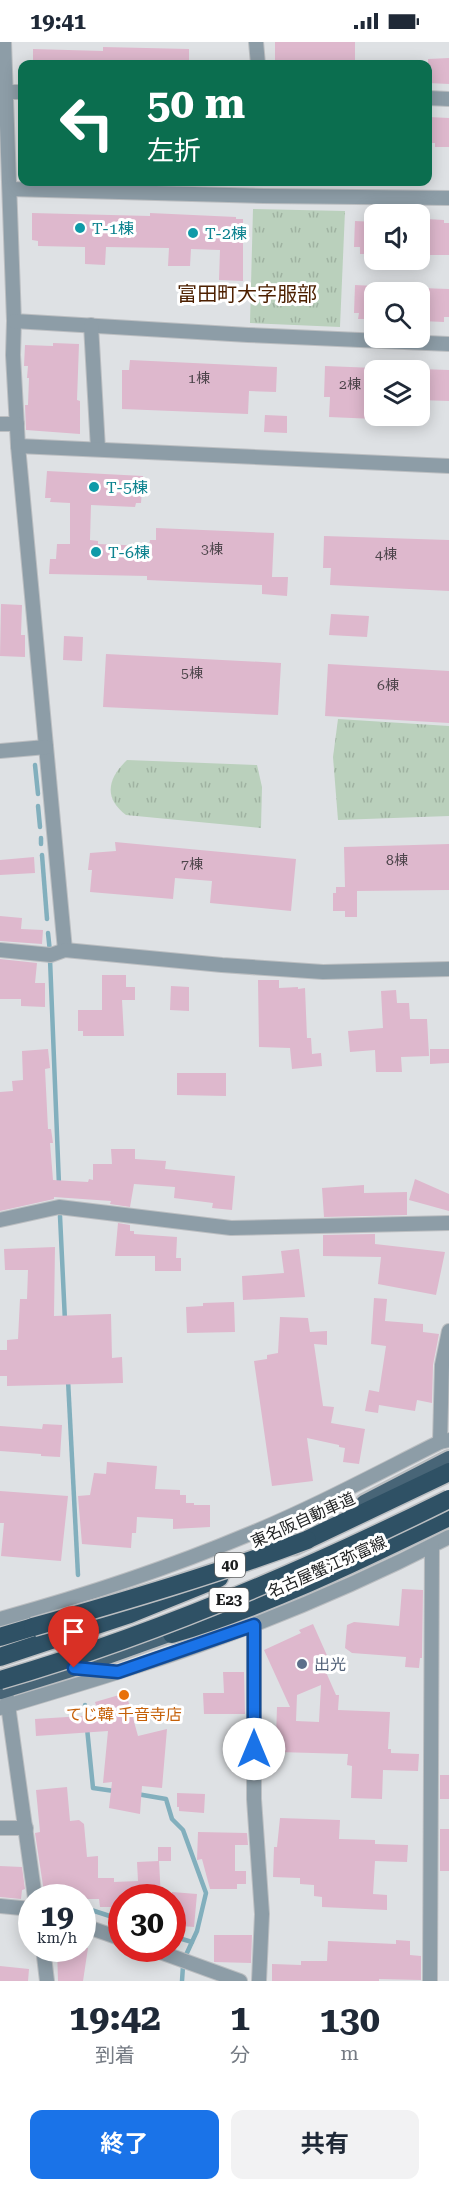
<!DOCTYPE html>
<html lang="ja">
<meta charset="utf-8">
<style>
body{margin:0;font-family:"Roboto Serif","Noto Sans JP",serif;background:#f2f2f3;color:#1f2937;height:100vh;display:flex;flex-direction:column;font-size:22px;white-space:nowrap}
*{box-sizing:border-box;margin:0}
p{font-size:20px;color:#747a83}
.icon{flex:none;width:33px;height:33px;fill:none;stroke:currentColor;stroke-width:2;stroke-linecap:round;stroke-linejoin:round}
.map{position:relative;height:1939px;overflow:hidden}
.details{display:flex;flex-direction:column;background:#fff;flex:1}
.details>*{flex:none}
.banner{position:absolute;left:18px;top:18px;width:414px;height:126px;border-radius:12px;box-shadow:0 3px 15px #0003;background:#0b6e4f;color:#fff;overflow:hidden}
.buttons{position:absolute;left:364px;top:162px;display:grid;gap:12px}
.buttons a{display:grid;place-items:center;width:66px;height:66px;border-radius:12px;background:#fff;box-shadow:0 3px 15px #0003;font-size:30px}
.speed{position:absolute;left:18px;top:1842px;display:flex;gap:12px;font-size:30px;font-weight:700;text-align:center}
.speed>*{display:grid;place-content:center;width:78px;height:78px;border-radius:50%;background:#fff;box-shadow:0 3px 15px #0003;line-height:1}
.speed small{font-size:15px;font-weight:400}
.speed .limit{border:9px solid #d22;background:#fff;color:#111}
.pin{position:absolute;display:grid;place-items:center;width:51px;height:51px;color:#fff;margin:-62px -26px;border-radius:50% 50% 50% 0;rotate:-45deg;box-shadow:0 0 6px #0007}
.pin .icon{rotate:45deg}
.me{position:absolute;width:66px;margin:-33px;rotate:0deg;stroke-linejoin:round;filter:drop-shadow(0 0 4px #0008)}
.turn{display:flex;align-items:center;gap:21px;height:126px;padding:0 30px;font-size:27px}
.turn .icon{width:78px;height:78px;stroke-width:2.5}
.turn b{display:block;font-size:42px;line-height:51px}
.eta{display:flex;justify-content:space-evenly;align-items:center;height:102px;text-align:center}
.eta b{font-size:36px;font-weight:700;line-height:42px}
.primary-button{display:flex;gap:12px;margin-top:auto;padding:12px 30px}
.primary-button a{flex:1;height:69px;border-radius:12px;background:#1a73e8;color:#fff;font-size:24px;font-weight:700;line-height:69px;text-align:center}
.primary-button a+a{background:#f2f2f3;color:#1f2937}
.status{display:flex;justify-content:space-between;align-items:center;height:42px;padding:0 30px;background:#fff;direction:ltr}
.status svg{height:16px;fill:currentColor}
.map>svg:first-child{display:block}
</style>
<div class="status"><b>19:41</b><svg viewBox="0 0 49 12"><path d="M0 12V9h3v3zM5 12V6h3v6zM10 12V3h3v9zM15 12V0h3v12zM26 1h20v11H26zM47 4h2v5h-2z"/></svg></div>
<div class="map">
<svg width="449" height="1939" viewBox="0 0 449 1939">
<defs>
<pattern id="park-tufts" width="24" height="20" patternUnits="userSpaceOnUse" patternTransform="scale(1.5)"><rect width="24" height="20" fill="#bad0bc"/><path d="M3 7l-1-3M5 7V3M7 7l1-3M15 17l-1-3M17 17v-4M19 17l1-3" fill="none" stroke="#9fb2a1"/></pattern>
</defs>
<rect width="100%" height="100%" fill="#dee1e4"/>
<g fill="url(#park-tufts)">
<path d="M253,167L345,169L340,285L250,281Z"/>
<path d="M338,677L449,684V774L338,778L333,715Z"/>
<path d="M127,718L257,723L262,745L261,786L126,773C103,756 108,736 127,718Z"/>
</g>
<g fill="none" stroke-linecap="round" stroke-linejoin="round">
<g stroke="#82afbd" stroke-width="4.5">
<path d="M35,723L38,752"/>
<path d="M38,764L40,785"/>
<path d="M41,796V802"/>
<path d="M42,813L47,877"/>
<path d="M48,891L50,910"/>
<path d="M50,917L59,1143"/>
<path d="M60,1174L65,1279"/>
<path d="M68,1338L78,1533"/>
<path d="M85,1663L86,1678"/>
<path d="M87,1686L93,1746L114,1749"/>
<path d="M137,1752L166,1757L172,1777L183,1788L206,1851L197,1889L186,1913"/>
<path d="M82,1865L122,1878"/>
<path d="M172,1894L192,1900"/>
<path d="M182,1939L183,1924"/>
</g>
</g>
<g fill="#deb8cd" fill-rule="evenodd">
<rect x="275" y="0" width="80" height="22"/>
<path d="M103,5L189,7V22H33V7L103,9Z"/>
<path d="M449,16V42L428,41V17Z"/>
<path d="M428,75L449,76V105H435V101H428Z"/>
<path d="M32,171L150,174V171L236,175V177H243V239L219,238L220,208L191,207L190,224H168L169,206L106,205L105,223L85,222V205L38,204V199L32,198Z"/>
<path d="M426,177L444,178V181H449V213H422L423,206H420V181H426Z"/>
<path d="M355,179L375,180V212H360V205H354Z"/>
<path d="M355,243L375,244V277H358L359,271H354Z"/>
<path d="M420,246L449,247V275H444V280L421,279Z"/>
<path d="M53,301L79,302L77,358L80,359V392L26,388L25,363H28L29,336H27L28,324H24L25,303L53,304Z"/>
<path d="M130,318L277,325L276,350L249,349L248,372L122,367V328H129Z"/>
<path d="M325,324L375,326V377L329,375L330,355H324Z"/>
<path d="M420,327L449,328V359L420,358Z"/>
<path d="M265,373L287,374V391L264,390Z"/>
<path d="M47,429L143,434L141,461H136L135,465L91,463L90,498L98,499V502L149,504L150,498H156V486L274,491L272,535H288L287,554L262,552V543L147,538V534L49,532L50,517H56L57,502H70V461L50,460L51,456H45Z"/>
<path d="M324,494L449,498V549L330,543L331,526H323Z"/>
<path d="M1,562L22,563L21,593H25V615L0,614Z"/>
<path d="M331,572L369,574L367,595L329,593Z"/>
<path d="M64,594L83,595L82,619L63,618Z"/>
<path d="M106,612L281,621L278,673L103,665Z"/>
<path d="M328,622L449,629V681L325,674Z"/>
<path d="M115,800L296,817L291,869L210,861L212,839L175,836L173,857L90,850L92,828H88L90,811L116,809Z"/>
<path d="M449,802V848L357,849V875H345V869H333V851H336V845H345L344,805Z"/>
<path d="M34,815L35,831L0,833V818Z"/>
<path d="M0,874L22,876L21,887L43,888L42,902L0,899Z"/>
<path d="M0,917L37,921L35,941H45V965L21,964V957H0Z"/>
<path d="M102,933H126V945H135V958H122L124,994H83V989H78V968H102Z"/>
<path d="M258,938H279V946L298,945V947L305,946L307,996H311L312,1012L321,1011L322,1024L292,1027L290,1006L259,1005Z"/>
<path d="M171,944L189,945V969L170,968Z"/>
<path d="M396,948L397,961H409L410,977H427L429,1014L401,1015L402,1030H376L375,1008L350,1010L348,989L383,986L381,949Z"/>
<path d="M48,1007L50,1026L45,1027L48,1087H51L53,1101H50L53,1138L88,1140L89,1137L93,1138V1122H112L111,1107H135V1117L166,1119L165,1127L235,1134L232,1168L212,1166L213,1161L174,1156L175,1145L134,1142L130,1165L110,1162L111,1159L54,1155V1157L0,1169V1050L13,1049L12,1039L23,1038L22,1009Z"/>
<path d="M430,1007H449V1021L430,1022Z"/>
<path d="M177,1031H226V1054L177,1053Z"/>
<path d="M415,1137L449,1152V1169L409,1158Z"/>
<path d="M364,1143V1151L407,1150V1173L324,1175L322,1146Z"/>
<path d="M118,1181L130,1183V1189H134V1192L177,1195L176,1216H181V1229H155V1214H115Z"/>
<path d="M375,1192V1202L445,1210L436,1253L378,1242L381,1215L323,1214V1193Z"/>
<path d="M55,1205L54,1274L111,1272L112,1316L122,1315L123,1341L7,1344V1334H0V1308H7V1298L18,1297L20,1257H27L28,1228H5L4,1207Z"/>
<path d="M299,1207L305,1255L243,1258L242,1234L284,1231L281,1209Z"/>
<path d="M374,1256L387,1257L385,1279L423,1282V1290L439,1292L433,1323L432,1361L417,1358L415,1369L379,1363L378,1371L365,1369L369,1348L379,1350L386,1304L371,1302Z"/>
<path d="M234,1260L235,1290L187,1291L186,1265L203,1264V1261Z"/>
<path d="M280,1275L308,1276L310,1290L327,1289V1303L314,1302L323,1364L334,1365L331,1381L365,1387L359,1422L343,1420L345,1406L339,1405V1403L307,1396L313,1439L272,1444L254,1319L267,1317V1313L278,1311Z"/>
<path d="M43,1382L62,1383L60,1415L41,1414V1412L0,1409V1384L42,1387Z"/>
<path d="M107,1420L157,1424L155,1447L180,1448V1453H186V1461H194V1463H210V1485L173,1487V1477L137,1475L136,1491H132L131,1506L82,1502L78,1454L90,1453L94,1431L106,1432Z"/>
<path d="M0,1449L68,1454L61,1519L1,1514L4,1481H0Z"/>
<path d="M402,1547L423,1548L422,1614V1616H420L419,1626L405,1625L406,1615L352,1611L345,1606L347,1583L354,1580L399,1584Z"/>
<path d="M313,1582L329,1618L322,1621L336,1653H339L338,1668L390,1670L388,1707H391V1711L419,1712L418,1729L383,1728L382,1757L351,1756L352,1724L347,1723L348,1712L278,1710L279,1696H276L277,1665H290L264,1608L301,1591L299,1588ZM321,1643L319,1680L296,1679L297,1653Z"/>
<path d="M223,1630H244L245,1672H204L203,1651H224Z"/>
<path d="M126,1651L138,1694L167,1687L162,1746L142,1744L140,1772L109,1766L112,1740L103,1741L108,1689L36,1694L35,1677L99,1673L95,1660Z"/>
<rect x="440" y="1733" width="9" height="24"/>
<path d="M67,1745L70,1779L79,1778L84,1782L87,1815L98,1814V1836H114V1840L138,1839L137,1820L159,1819L161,1856H122V1865H100L99,1857H82V1856H73V1853H53L52,1849L44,1850L35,1791L40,1790L36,1748Z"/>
<path d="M177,1751L205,1752L204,1771L179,1769V1765H177Z"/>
<path d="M280,1776L340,1778L339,1797L375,1798V1802L408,1803L407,1820L375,1819L373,1852L387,1853V1868L322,1865V1855L314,1854V1843L300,1842V1836L273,1835L274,1805H277Z"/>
<rect x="440" y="1787" width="9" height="42"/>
<path d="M198,1790L247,1791L248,1803H235V1829H246V1842H237V1847H210L202,1817L197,1818Z"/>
<rect x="158" y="1805" width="13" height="14"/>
<path d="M0,1824L22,1825L25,1847L22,1848L21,1857L0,1855Z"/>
<path d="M172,1850L197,1852L194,1885L181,1884V1881L172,1880Z"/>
<path d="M214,1893H252L251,1921L214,1920Z"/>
<path d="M396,1898L410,1899V1913L421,1914V1938L379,1937V1939H272V1922L301,1923V1919H327L328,1899L396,1902Z"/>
<path d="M57,1906H88L83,1939H58Z"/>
<path d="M0,1924L29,1927L28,1939H0Z"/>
</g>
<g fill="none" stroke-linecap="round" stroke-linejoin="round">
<g stroke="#bbbec1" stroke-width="16">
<g id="minor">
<path d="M4,0L14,279L13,313L18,404L65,908"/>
<path d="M256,0L258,22"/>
<path d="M0,50H22"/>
<path d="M428,56L449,57"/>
<path d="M10,147L264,154L449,156"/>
<path d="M14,279L248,293L449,302"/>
<path d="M91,283L98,407"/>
<path d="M0,382H17"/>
<path d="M18,404L449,424"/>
<path d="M0,709L46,705"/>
<path d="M0,908L51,913L65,908L222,923L323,930L449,927"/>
<path d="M0,1178L59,1165L231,1186L449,1181"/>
<path d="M440,1400L442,1323L449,1289"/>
<path d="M0,1577C84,1554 166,1527 247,1493C313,1466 376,1432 440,1400L449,1398"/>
<path d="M254,1583V1757L262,1872L259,1939"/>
<path d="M7,1656L35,1856"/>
<path d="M0,1666C47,1652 94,1638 140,1623C246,1589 350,1546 449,1495"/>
<path d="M0,1786H26"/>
<path d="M0,1864L32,1867"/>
<path d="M82,1883L122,1897"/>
<path d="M43,1906L47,1939"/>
<path d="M149,1906L240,1939"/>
<path d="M430,1939L432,1504"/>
</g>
</g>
<g stroke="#bbbec1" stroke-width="20">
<g id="primary">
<path d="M364,1461L449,1417"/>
<path d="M0,1649L74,1626L183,1587"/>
</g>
</g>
<g stroke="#bbbec1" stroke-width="21">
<g id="motorway">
<path d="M294,1504L449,1430"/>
<path d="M172,1592C269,1563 358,1519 449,1475"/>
<path d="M0,1595L33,1585"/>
<path d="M0,1615L130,1572L219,1536"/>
</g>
</g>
<use href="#minor" stroke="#8d9da7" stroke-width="14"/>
<use href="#primary" stroke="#486577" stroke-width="16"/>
<use href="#motorway" stroke="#2f5165" stroke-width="18"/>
<g stroke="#bbbec1" stroke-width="21" stroke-linecap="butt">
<g id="motorway-bridge">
<path d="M33,1585C125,1559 217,1532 307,1498"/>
<path d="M0,1638C155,1593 304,1529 449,1457"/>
</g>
</g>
<use href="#motorway-bridge" stroke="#2f5165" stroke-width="18"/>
</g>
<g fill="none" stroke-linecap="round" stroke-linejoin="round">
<g stroke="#114b97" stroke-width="15">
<path id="route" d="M74,1626L118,1630L254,1583V1707"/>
</g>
<use href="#route" stroke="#1a73e8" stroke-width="10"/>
</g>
<g fill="#0f9aa8" stroke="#fff" stroke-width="2">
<circle cx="80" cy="186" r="6"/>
<circle cx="193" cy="191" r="6"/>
<circle cx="94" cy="445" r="6"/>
<circle cx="96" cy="510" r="6"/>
</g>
<circle fill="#5c6f8a" stroke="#fff" stroke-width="2" cx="302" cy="1622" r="6"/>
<circle fill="#e8710a" stroke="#fff" stroke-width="2" cx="124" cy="1653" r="6"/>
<g text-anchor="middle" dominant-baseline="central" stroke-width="6" stroke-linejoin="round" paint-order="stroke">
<g font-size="14" fill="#4c444a">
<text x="199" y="336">1棟</text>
<text x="350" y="342">2棟</text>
<text x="212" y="507">3棟</text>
<text x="386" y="512">4棟</text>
<text x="192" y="631">5棟</text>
<text x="388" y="643">6棟</text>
<text x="397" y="818">8棟</text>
<text x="192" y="822">7棟</text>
</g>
<g fill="#fff" stroke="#606262" stroke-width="1.5">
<rect x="215" y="1511" width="30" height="24" rx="4.5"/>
<rect x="209.5" y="1546" width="39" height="24" rx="4.5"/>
</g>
<g font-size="15" font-weight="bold" fill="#1c1e1f">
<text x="230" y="1523">40</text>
<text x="229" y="1558">E23</text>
</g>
<g font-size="16" fill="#0d838f" stroke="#fff" text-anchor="start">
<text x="92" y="186">T-1棟</text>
<text x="205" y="191">T-2棟</text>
<text x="106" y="445">T-5棟</text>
<text x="108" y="510">T-6棟</text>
</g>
<g font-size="16" fill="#1c1e1f" stroke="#fff">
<text transform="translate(303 1478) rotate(-24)">東名阪自動車道</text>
<text transform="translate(327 1525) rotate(-24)">名古屋蟹江弥富線</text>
</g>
<g font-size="16" fill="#4e5e75" stroke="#fff" text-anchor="start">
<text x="314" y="1622">出光</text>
</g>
<g font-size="16" fill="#c56008" stroke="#fff">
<text x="124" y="1672">てじ韓 千音寺店</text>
</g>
<g font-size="20" fill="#4d2000" stroke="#fff">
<text x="247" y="252">富田町大字服部</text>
</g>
</g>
</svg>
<div class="buttons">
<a><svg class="icon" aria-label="sound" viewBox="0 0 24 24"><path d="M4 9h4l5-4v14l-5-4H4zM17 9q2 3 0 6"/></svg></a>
<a><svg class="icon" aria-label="search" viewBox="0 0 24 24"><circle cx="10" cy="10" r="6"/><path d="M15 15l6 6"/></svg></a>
<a><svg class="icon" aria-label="layers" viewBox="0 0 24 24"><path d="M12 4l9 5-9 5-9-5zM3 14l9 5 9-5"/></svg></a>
</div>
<div class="speed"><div>19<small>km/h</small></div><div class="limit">30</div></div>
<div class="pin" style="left:74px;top:1626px;background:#d93025"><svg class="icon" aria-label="arrive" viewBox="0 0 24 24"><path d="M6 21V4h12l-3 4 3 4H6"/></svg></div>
<svg class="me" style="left:254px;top:1707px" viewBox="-20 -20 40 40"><circle r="19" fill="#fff"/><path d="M0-13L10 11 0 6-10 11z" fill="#1a73e8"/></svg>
<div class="banner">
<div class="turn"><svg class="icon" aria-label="left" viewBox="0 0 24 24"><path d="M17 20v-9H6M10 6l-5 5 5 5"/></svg><div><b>50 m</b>左折</div></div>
</div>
</div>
<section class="details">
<div class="eta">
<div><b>19:42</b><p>到着</p></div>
<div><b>1</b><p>分</p></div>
<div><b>130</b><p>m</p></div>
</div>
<div class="primary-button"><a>終了</a><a>共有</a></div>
</section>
